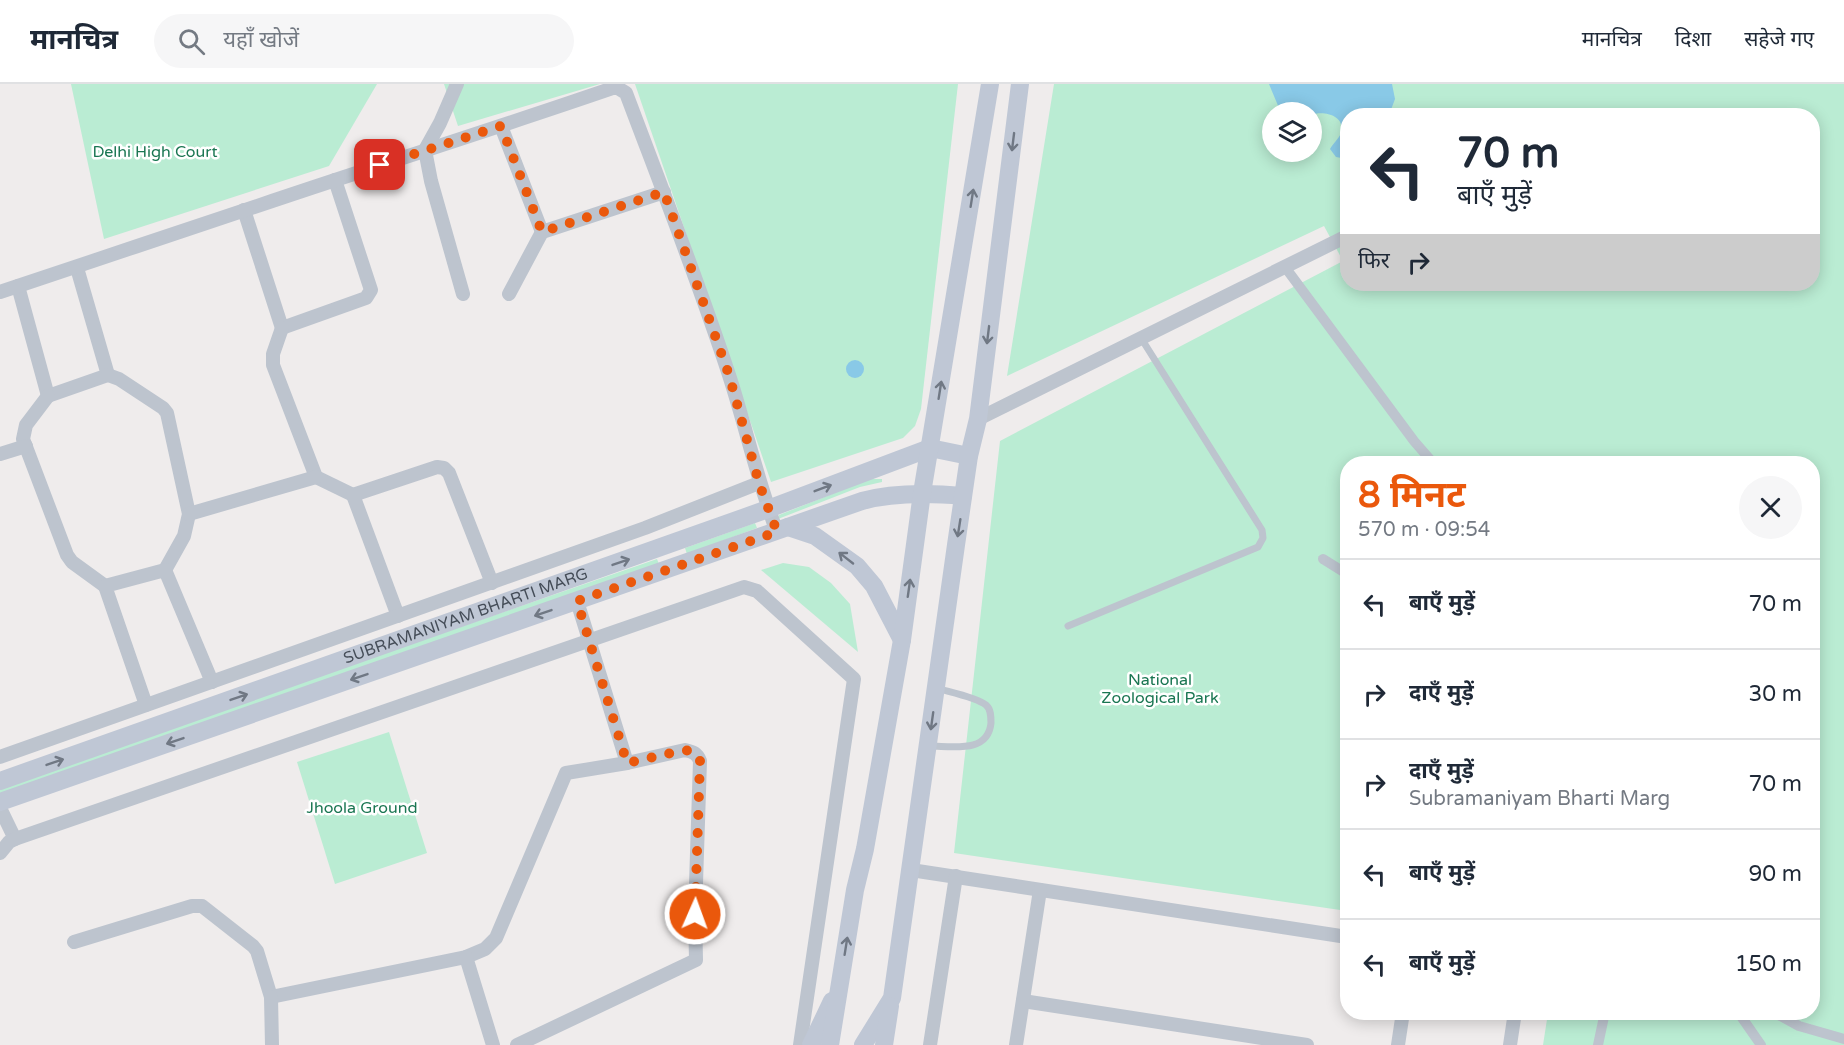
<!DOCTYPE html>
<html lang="hi">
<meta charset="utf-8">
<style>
body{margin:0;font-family:"Varela Round","Noto Sans Devanagari",sans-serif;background:#f6f6f7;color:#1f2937;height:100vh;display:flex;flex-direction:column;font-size:22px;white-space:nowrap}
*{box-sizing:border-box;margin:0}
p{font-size:20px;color:#747a83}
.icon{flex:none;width:33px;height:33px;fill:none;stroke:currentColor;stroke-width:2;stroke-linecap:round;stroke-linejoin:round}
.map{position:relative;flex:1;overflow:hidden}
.drawer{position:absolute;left:1340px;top:372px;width:480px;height:564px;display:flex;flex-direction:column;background:#fff;border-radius:24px;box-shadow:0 3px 15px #0003}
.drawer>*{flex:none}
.top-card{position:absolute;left:1340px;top:24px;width:480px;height:183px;border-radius:24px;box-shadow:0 3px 15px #0003;background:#fff;color:#1f2937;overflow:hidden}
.controls{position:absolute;left:1262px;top:18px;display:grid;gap:12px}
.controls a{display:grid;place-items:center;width:60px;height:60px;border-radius:50%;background:#fff;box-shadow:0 3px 15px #0003;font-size:30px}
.pin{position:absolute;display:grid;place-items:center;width:51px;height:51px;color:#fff;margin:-26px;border-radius:12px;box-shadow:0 3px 9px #0006}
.me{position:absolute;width:66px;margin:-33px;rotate:2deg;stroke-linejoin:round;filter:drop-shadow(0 0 4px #0008)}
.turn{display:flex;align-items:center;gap:21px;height:126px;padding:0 18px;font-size:27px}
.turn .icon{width:78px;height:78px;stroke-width:2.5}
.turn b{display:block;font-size:42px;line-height:51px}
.then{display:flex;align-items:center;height:57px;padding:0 18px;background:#0003;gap:12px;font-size:22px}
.round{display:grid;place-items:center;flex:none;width:63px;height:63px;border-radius:32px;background:#f6f6f7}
.headline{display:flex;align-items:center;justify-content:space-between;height:102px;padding:0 18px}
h1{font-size:36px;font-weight:700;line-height:45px;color:#ea580c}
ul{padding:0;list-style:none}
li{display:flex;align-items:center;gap:18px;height:90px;padding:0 18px;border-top:2px solid #e0e1e3}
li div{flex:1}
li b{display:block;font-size:22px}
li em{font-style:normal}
header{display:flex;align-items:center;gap:36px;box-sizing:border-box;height:84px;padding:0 30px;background:#fff;border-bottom:2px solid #e0e1e3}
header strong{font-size:28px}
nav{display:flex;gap:33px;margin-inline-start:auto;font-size:21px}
.search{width:420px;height:54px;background:#f6f6f7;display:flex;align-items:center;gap:15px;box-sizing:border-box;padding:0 21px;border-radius:33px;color:#747a83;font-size:22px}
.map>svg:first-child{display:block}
</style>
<header>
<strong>मानचित्र</strong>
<div class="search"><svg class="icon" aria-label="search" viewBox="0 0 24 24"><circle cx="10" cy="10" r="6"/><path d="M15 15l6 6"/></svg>यहाँ खोजें</div>
<nav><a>मानचित्र</a><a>दिशा</a><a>सहेजे गए</a></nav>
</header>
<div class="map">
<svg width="1844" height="961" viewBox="0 0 1844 961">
<rect width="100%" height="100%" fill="#efecec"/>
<g fill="#baecd3" fill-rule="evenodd">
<path d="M71,0H377L329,82L104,155Z"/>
<path d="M444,0H600L458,42Z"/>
<path d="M635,0H958L921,325L915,342L903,354L771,398Z"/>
<path d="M1054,0H1844V961H1543L1548,929L1812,928V380H1347V827L954,769L1000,357L1343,177L1324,142L1007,292ZM1272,28H1311V68H1272ZM1347,32H1812V200H1347Z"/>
<path d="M870,395H882V398L860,403L778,435L779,431Z"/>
<path d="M755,439L757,444L687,470L685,464Z"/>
<path d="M657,475L659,480L0,711V702Z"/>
<path d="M783,479L809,483L831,499L850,520L858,568L761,486Z"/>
<path d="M389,648L427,769L335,800L297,678Z"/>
</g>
<g fill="#89c9e7">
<path d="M1269,0H1392L1395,15L1389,31L1347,32V75L1336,73L1330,65C1333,60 1339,54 1341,49C1346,31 1323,26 1311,31V28H1283L1279,24Z"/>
<circle cx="855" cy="285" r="9"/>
</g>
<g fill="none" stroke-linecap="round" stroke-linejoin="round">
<g stroke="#bdc4ce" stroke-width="7">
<path d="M1068,542L1258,463L1263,454L1262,446L1141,254"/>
<path d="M929,662C952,662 988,670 991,639C991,633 991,625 986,621C976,613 949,608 936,604"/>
</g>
<g stroke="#bdc4ce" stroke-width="10">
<path d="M1285,183L1414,357L1434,380"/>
<path d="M1323,475L1347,490"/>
<path d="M1738,928L1761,961"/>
<path d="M1773,928L1799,942L1844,955"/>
<path d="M1598,961L1605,928"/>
</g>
<g stroke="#bdc4ce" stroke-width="14">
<path d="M457,0L440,39L425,66L431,97L463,210"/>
<path d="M501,42L542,148L664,108"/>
<path d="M244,126L282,244L366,214L371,206L335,96"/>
<path d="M18,202L48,312L108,291L77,184"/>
<path d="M0,208C91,178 181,147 272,117C385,79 500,43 613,4H618L626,9C661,102 698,196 729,291C746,343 757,396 777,448"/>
<path d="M509,210L542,148"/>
<path d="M282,244L273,270V281L316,393L353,411"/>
<path d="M108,291L119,295L163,324L167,329L189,430L184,452L165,486"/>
<path d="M48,312L26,341L23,355L67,471L72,478L105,502"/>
<path d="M978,335L1347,152"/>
<path d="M0,370L26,362"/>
<path d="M189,430L316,393"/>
<path d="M577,517L627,679"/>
<path d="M398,532L353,411L437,383L444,384L449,389L492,499"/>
<path d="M146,621L105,502L165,486L212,598"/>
<path d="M0,673L645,444L759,399"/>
<path d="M0,724L15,755"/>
<path d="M0,769L9,758L15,755L744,503L757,507L854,595L800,961"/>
<path d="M911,786L1347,853"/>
<path d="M74,858L192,822H202L253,862L257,867L271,913L466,873L485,865L496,854L566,689L627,679L685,666C693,668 697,669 700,677L695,830L696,876L517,961"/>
<path d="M466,873L493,961"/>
<path d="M271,913L272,961"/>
<path d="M1023,917L1307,961"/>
<path d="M930,961L956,792"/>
<path d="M1016,961L1040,806"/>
<path d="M1398,961L1403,928"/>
<path d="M1510,961L1515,928"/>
</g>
<g stroke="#bfc7d5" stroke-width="18">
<path d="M930,364L969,372"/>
<path d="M788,443L815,452L857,482L874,502L902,556"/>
<path id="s1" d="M0,697L768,425L930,364"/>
<path d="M0,718L862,417C895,408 930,409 963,412"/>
<path d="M811,961L832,917"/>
<path d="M830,961L855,806L865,765L902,556L922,409L990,0"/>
<path d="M863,961L892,914L956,461L969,372L978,335L1020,0"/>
<path d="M884,961L890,922"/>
</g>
</g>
<defs><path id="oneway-shaft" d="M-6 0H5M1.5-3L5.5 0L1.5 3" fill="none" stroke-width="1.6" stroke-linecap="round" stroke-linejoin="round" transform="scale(1.5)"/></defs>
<g stroke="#707884">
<use href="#oneway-shaft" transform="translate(1013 58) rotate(97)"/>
<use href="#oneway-shaft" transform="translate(972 114) rotate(-81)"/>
<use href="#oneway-shaft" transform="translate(988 251) rotate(97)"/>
<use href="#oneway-shaft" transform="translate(940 306) rotate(-81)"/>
<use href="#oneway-shaft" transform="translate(823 404) rotate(-21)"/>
<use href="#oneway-shaft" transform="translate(959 444) rotate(99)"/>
<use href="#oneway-shaft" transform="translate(846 474) rotate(-142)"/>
<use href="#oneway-shaft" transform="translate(621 478) rotate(-19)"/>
<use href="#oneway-shaft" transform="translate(909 504) rotate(-82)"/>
<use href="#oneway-shaft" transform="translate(543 529) rotate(161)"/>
<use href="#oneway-shaft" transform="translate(359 593) rotate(161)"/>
<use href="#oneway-shaft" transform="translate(239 613) rotate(-19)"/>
<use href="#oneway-shaft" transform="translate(932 637) rotate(98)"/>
<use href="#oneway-shaft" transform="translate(175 657) rotate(161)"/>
<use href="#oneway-shaft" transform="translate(55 678) rotate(-19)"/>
<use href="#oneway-shaft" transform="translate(846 862) rotate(-81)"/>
</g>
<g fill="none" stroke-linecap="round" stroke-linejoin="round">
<path stroke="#ea580c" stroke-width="10" stroke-dasharray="0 18" d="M380,81L501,42L542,148L664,108L729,291L759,399L777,448L577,517L627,679L685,666C694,668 697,669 700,677L695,830"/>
</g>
<g text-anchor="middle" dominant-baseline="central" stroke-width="5" stroke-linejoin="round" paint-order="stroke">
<g font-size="16" fill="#1a7652" stroke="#fff">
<text x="155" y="68">Delhi High Court</text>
<text x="1160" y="596">National<tspan x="1160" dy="18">Zoological Park</tspan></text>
<text x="362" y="724">Jhoola Ground</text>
</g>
<g font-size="16" fill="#454d58" stroke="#fff">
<text stroke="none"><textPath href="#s1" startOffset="494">SUBRAMANIYAM BHARTI MARG</textPath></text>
</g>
</g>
</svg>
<div class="controls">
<a><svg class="icon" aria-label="layers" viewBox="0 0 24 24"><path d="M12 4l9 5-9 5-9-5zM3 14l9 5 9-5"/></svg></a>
</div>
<div class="pin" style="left:380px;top:81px;background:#d93025"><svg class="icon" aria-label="arrive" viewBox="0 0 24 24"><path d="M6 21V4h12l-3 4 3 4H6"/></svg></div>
<svg class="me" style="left:695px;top:830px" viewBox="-20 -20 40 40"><circle r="17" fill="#ea580c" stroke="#fff" stroke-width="3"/><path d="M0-11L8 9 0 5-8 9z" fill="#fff"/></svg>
<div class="top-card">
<div class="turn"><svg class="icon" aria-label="left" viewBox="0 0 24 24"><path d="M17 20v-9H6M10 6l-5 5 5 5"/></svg><div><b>70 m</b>बाएँ मुड़ें</div></div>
<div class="then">फिर<svg class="icon" aria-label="right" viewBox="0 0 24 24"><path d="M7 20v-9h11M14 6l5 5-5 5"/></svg></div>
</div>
<section class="drawer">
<div class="headline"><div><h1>8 मिनट</h1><p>570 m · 09:54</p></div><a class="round"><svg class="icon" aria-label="close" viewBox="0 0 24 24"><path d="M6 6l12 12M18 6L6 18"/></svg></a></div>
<ul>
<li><svg class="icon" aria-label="left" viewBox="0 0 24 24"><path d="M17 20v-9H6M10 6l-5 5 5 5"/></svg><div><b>बाएँ मुड़ें</b></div><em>70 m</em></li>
<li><svg class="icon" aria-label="right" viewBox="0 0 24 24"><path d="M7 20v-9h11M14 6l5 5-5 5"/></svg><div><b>दाएँ मुड़ें</b></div><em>30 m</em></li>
<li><svg class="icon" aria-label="right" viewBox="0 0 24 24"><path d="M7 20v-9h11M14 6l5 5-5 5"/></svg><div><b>दाएँ मुड़ें</b><p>Subramaniyam Bharti Marg</p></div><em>70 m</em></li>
<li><svg class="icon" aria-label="left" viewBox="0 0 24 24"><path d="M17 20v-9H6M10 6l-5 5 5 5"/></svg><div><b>बाएँ मुड़ें</b></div><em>90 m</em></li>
<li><svg class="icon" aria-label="left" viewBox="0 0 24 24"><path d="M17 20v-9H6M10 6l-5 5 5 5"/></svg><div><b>बाएँ मुड़ें</b></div><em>150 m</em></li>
</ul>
</section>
</div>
